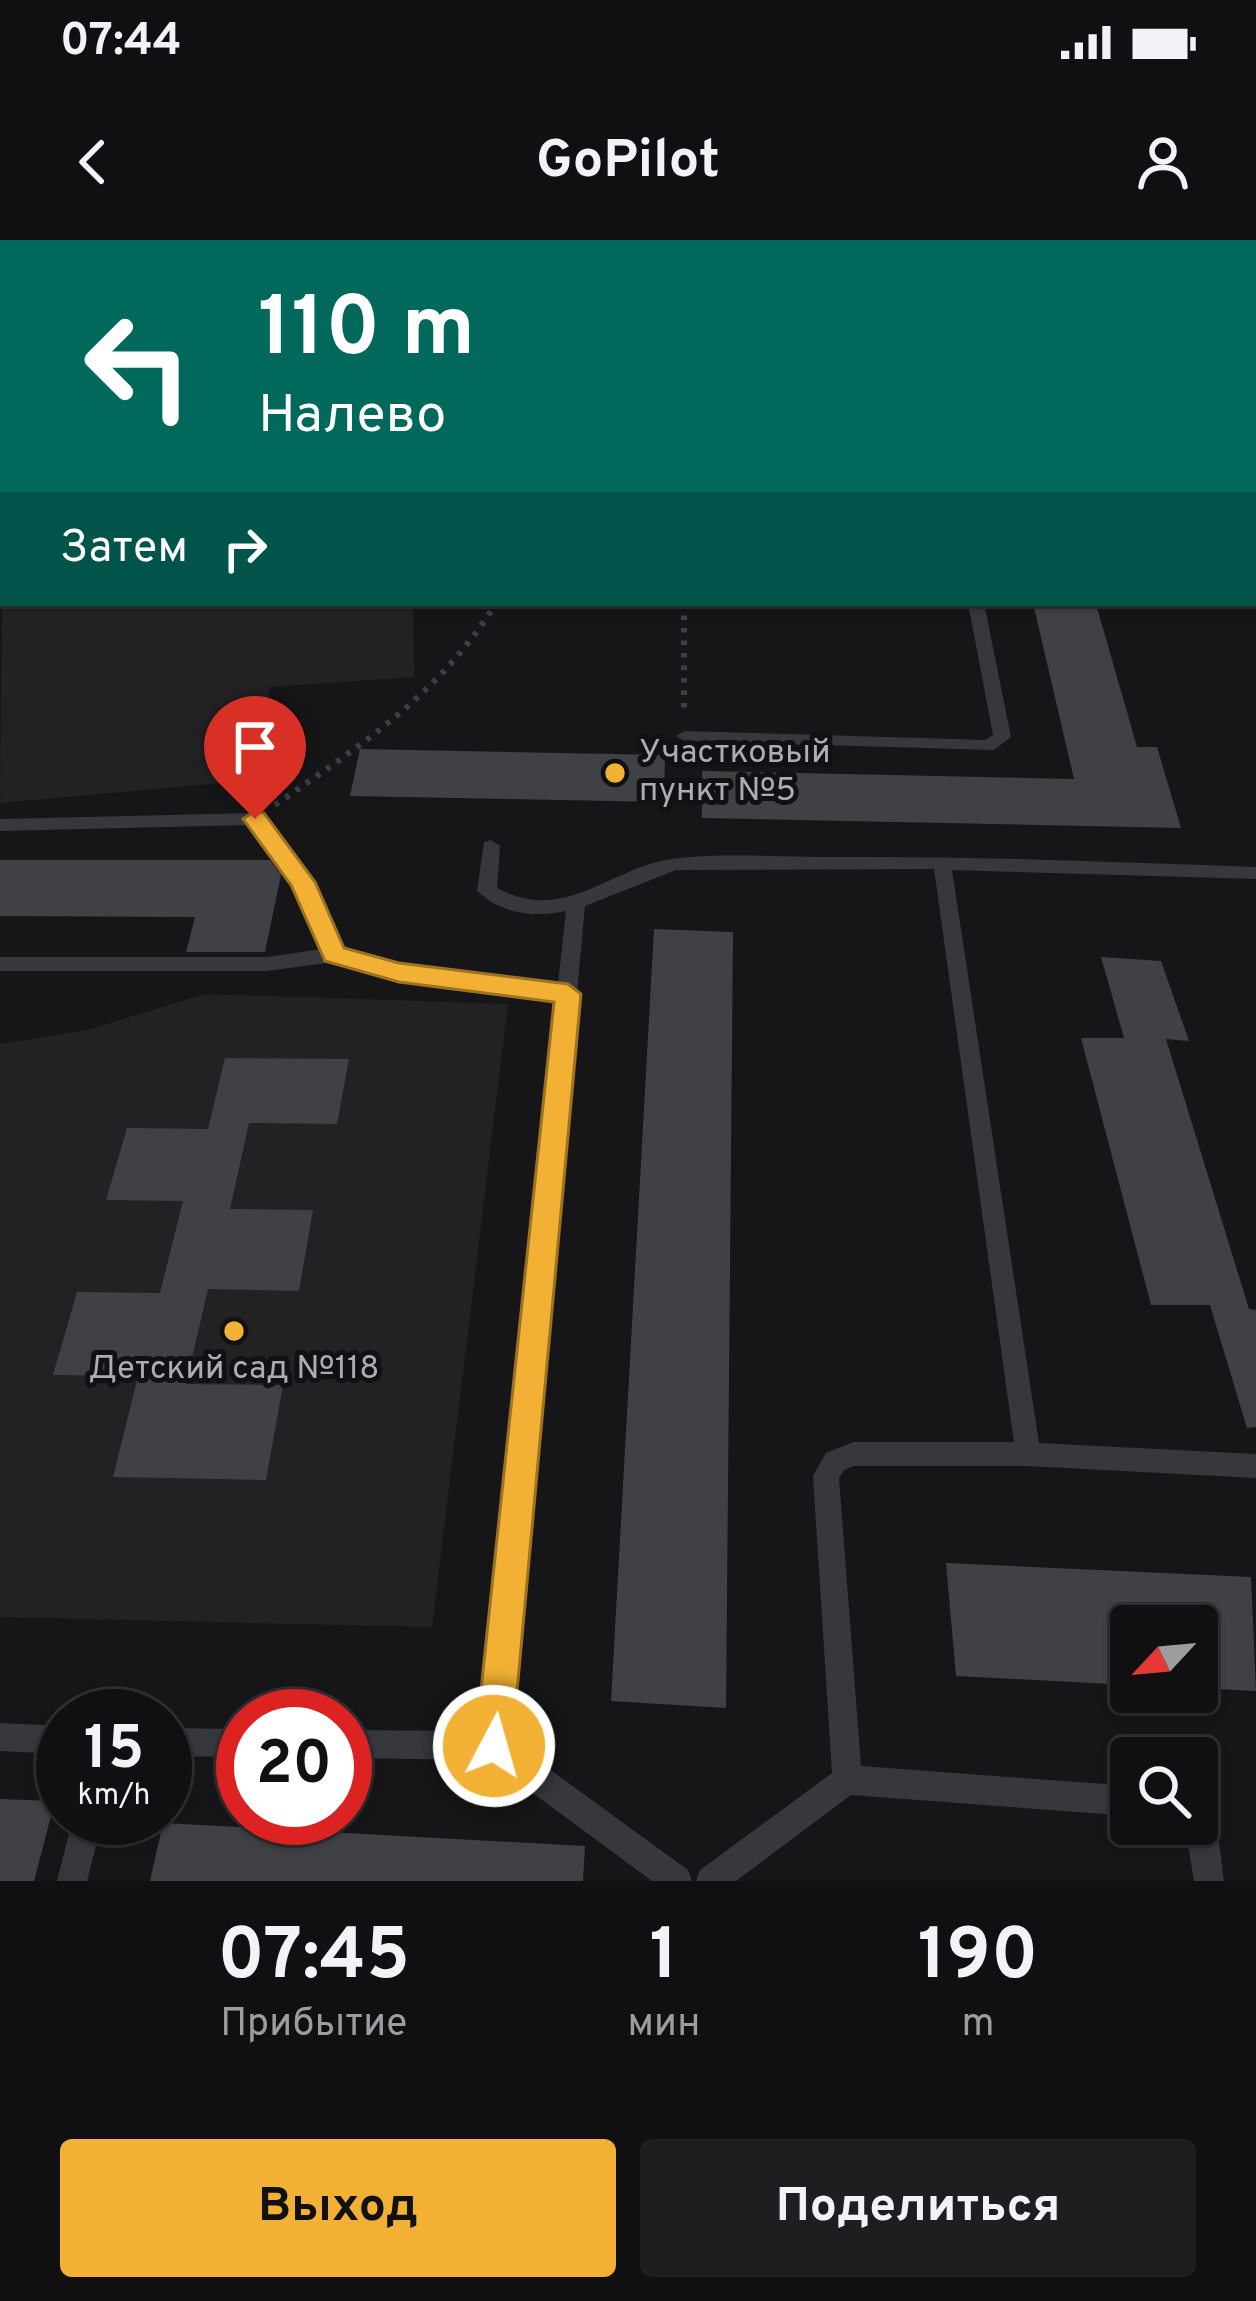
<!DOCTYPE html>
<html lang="ru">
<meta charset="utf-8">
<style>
body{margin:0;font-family:Overpass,sans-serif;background:#1e1e20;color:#f1f3f6;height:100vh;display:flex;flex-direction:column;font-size:45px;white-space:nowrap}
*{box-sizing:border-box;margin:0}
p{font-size:39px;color:#9c9d9f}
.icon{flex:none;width:66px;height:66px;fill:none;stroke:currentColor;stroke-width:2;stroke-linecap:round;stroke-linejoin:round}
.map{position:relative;height:1641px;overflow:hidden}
.side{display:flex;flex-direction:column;background:#101012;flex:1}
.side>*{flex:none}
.banner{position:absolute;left:0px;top:0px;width:1257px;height:366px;box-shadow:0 3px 9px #0004,0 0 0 3px #303032;background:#00695c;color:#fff;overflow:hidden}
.needle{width:78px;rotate:244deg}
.tools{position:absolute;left:1110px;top:1365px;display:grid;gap:24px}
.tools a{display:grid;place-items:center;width:108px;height:108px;border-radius:12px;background:#101012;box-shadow:0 3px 9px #0004,0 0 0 3px #303032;font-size:60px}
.speed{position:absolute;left:36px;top:1449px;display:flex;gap:24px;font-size:60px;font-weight:700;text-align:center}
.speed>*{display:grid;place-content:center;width:156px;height:156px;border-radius:50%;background:#101012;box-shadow:0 3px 9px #0004,0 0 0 3px #303032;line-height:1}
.speed small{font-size:30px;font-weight:400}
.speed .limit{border:18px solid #d22;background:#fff;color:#111}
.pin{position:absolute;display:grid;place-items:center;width:102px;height:102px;color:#fff;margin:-123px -51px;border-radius:50% 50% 50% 0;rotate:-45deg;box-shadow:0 0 12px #0007}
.pin .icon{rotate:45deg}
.me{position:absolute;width:132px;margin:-66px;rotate:6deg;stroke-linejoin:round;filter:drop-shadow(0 0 9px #0008)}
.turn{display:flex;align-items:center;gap:42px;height:252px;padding:0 60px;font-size:54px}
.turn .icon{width:156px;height:156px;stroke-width:2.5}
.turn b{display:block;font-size:84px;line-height:102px}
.then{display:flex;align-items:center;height:114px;padding:0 60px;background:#0003;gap:24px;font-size:45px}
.eta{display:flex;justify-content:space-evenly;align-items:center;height:204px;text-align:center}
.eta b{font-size:72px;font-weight:700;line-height:84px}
.primary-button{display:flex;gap:24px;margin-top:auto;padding:24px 60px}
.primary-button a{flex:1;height:138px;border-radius:12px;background:#f2b134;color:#111;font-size:48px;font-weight:700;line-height:138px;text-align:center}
.primary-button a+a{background:#1e1e20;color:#f1f3f6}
.status{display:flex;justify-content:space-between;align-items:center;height:84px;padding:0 60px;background:#101012;direction:ltr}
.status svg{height:33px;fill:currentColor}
header{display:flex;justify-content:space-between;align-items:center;height:156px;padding:0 60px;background:#101012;font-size:54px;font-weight:700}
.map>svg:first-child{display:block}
</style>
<div class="status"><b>07:44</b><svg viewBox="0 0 49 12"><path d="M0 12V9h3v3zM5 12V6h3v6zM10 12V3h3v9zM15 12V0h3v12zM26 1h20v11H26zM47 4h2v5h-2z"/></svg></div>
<header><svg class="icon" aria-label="back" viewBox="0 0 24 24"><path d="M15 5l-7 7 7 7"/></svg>GoPilot<svg class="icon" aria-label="person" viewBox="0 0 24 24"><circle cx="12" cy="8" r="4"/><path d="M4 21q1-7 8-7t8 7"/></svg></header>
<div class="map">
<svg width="1256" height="1641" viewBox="0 0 1256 1641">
<rect width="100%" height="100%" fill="#161618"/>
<g fill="#222225">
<path d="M3,251V363H413L414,437L269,447L266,539L0,563Z"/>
<path d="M205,754L508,764L432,1387L0,1377V804L87,790Z"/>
</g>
<g fill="#404145">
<path d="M1033,363L1096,364L1137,507H1157L1181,588L702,578V531L1074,539Z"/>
<path d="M360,509L665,515L664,562L350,556Z"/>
<path d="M0,620H270L281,635L265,712H186L195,677L0,676Z"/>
<path d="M654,689L733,692L726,1468L611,1461Z"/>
<path d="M1101,717L1161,721L1189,801L1166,799L1249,1069L1256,1070V1187L1247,1188L1210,1065H1151L1081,798H1124Z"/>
<path d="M225,818L349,819L337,884L249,883L230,969L313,970L299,1051L208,1049L186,1144L283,1145L266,1240L113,1237L138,1136L53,1135L77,1052L160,1053L183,961L106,960L127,888L208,889Z"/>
<path d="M946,1323L1251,1337L1256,1451L1197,1448V1386H1131V1445L956,1436Z"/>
<path d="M0,1559L55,1561L34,1641H0Z"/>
<path d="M163,1583L585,1606L583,1641H150Z"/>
</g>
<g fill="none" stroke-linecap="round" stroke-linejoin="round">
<g stroke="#3d3f44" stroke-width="6" stroke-dasharray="4.5 8" stroke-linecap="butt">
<path d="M684,363V470"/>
<path d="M275,565C360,506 441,453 496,363"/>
</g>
<g fill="#37383d" fill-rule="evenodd">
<rect x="1254" y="163" width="2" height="8"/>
<rect x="1254" y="345" width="2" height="10"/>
<path d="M968,363H984L1011,497L994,510L685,501L676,496L685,491L985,500L993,495Z"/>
<path d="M255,573L261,575L311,642L342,710L399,725L558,745L566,671C535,678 501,674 477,651L484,602L491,600L500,606L497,648C567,686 612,624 679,618C730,613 783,617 835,617C975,616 1116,622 1256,627V639L952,630L1039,1203L1256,1214V1238L1028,1226H854L844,1230L839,1238L861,1526L1131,1546V1576L851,1555L736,1641H696L700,1630L832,1533L813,1236L826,1213L854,1202H1014L934,629L676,630L585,666L508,1499L688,1630L692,1641H652L488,1520L345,1518V1490L480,1491L557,760L399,739L334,722L267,731H0V717H267L322,709L293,644L250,585L0,591V579Z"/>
<path d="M0,1483L63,1486V1514L0,1511Z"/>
<path d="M165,1488L243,1489V1517L165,1516Z"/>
<path d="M1197,1570C1222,1584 1220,1615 1224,1641H1194L1187,1598L1179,1584H1197Z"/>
<path d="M73,1578H103L87,1641H57Z"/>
</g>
<g fill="#37383d" fill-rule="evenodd">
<path d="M653,0H684L651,3Z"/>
<rect x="0" y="139" width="3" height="14"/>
</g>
</g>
<path fill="#f2b134" stroke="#9d7322" stroke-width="3" d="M255,571L264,573L315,642L344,708L399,723L568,744L581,754L512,1506L507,1520L494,1525L480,1520L475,1506L554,762L399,742L325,721L291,645L243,579Z"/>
<g fill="#f2b134" stroke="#111113" stroke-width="4.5">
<circle cx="615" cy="533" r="12"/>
<circle cx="234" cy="1091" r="12"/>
</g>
<g text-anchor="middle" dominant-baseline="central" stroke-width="10" stroke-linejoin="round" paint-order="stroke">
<g font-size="33" fill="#a8adb8" stroke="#111113" text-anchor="start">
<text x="639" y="514">Участковый<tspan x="639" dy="38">пункт №5</tspan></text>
<text x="234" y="1130" text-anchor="middle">Детский сад №118</text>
</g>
</g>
</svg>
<div class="tools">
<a><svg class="needle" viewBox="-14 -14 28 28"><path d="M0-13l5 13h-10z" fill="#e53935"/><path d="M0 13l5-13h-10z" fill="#9c9d9f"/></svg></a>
<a><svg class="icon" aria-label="search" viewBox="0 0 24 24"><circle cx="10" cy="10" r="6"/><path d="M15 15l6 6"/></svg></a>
</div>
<div class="speed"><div>15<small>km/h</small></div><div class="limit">20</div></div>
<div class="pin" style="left:255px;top:579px;background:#d93025"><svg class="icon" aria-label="arrive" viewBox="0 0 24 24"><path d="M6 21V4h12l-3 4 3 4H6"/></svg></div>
<svg class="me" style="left:494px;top:1506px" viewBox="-20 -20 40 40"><circle r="17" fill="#f2b134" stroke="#fff" stroke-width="3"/><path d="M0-11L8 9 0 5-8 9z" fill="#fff"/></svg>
<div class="banner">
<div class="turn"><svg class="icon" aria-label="left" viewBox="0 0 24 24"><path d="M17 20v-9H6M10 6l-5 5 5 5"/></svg><div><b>110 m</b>Налево</div></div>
<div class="then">Затем<svg class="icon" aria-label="right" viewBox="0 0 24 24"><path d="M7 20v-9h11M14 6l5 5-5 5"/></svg></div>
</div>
</div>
<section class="side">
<div class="eta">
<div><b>07:45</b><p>Прибытие</p></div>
<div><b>1</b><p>мин</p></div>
<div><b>190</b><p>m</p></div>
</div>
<div class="primary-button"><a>Выход</a><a>Поделиться</a></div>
</section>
